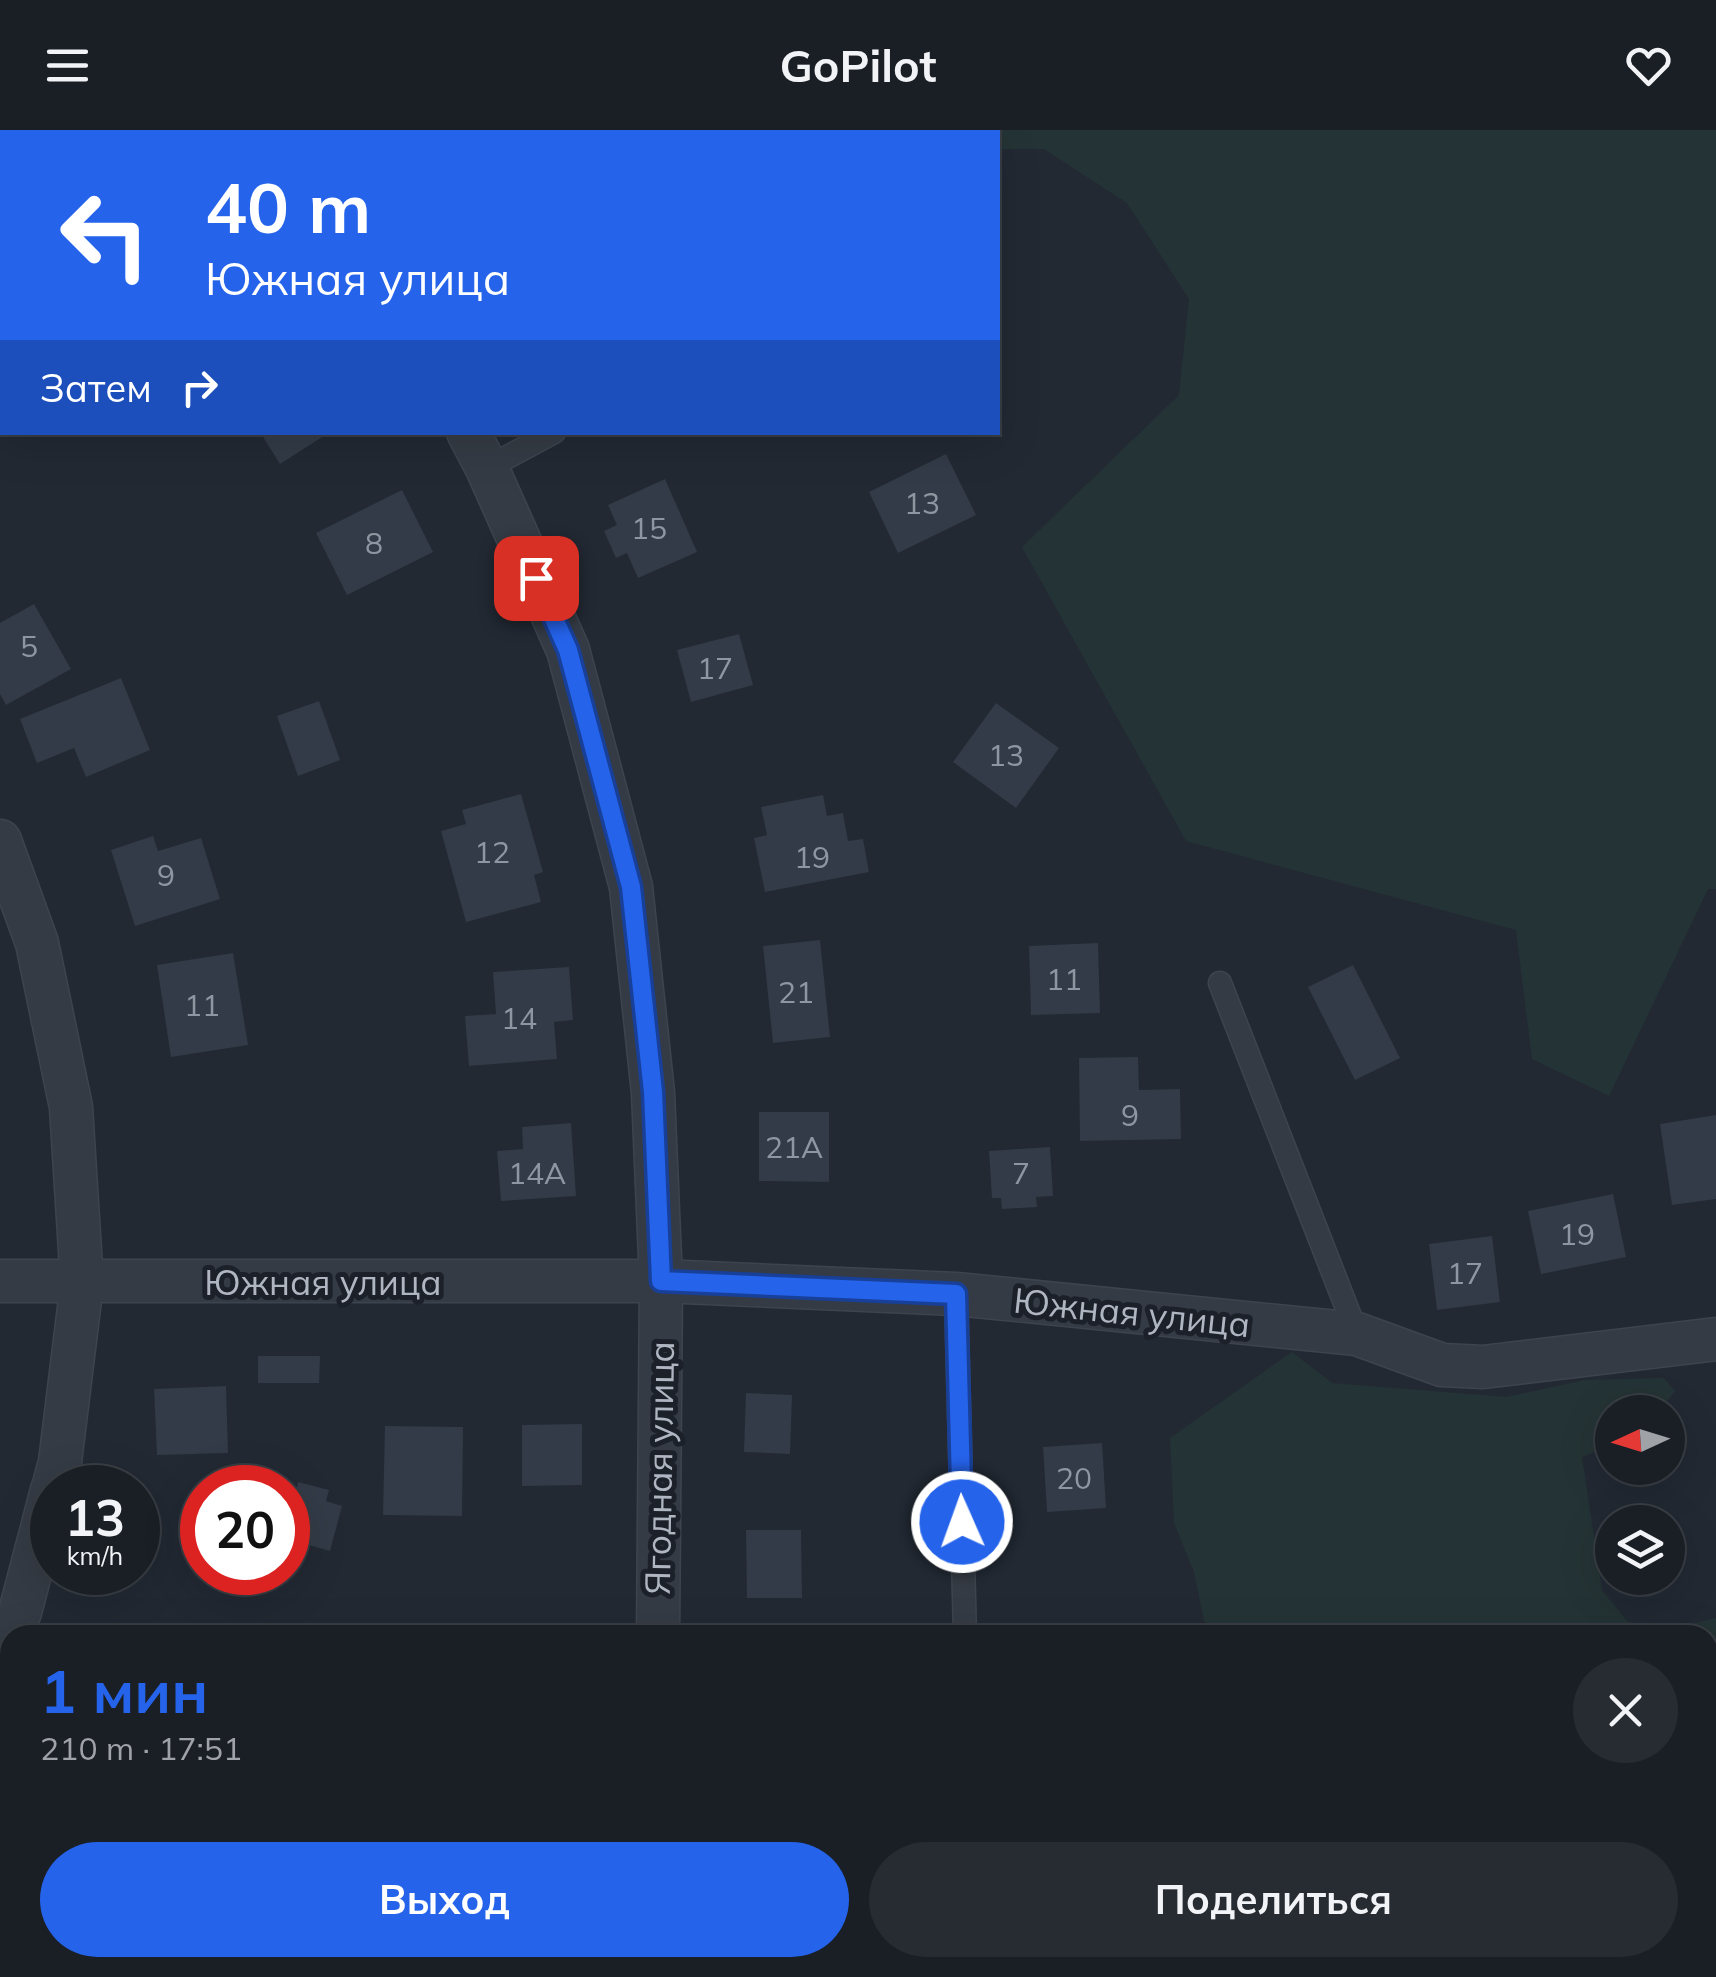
<!DOCTYPE html>
<html lang="ru">
<meta charset="utf-8">
<style>
body{margin:0;font-family:Mulish,sans-serif;background:#272c32;color:#f1f3f6;height:100vh;display:flex;flex-direction:column;font-size:38px;white-space:nowrap}
*{box-sizing:border-box;margin:0}
p{font-size:32px;color:#9fa2a7}
.icon{flex:none;width:55px;height:55px;fill:none;stroke:currentColor;stroke-width:2;stroke-linecap:round;stroke-linejoin:round}
.map{position:relative;flex:1;overflow:hidden}
.details{position:absolute;left:0px;top:1495px;width:1718px;height:352px;display:flex;flex-direction:column;background:#1a1f26;border-radius:30px 30px 0 0;box-shadow:0 10px 40px #0002,0 0 0 2px #383d43}
.details>*{flex:none}
.banner{position:absolute;left:0px;top:0px;width:1000px;height:305px;box-shadow:0 10px 40px #0002,0 0 0 2px #383d43;background:#2563eb;color:#fff;overflow:hidden}
.needle{width:65px;rotate:266deg}
.tools{position:absolute;left:1595px;top:1265px;display:grid;gap:20px}
.tools a{display:grid;place-items:center;width:90px;height:90px;border-radius:50%;background:#1a1f26;box-shadow:0 10px 40px #0002,0 0 0 2px #383d43;font-size:50px}
.speed{position:absolute;left:30px;top:1335px;display:flex;gap:20px;font-size:50px;font-weight:700;text-align:center}
.speed>*{display:grid;place-content:center;width:130px;height:130px;border-radius:50%;background:#1a1f26;box-shadow:0 10px 40px #0002,0 0 0 2px #383d43;line-height:1}
.speed small{font-size:25px;font-weight:400}
.speed .limit{border:15px solid #d22;background:#fff;color:#111}
.pin{position:absolute;display:grid;place-items:center;width:85px;height:85px;color:#fff;margin:-42px;border-radius:20px;box-shadow:0 5px 15px #0006}
.me{position:absolute;width:110px;margin:-55px;rotate:358deg;stroke-linejoin:round;filter:drop-shadow(0 0 8px #0008)}
.turn{display:flex;align-items:center;gap:35px;height:210px;padding:0 40px;font-size:45px}
.turn .icon{width:130px;height:130px;stroke-width:2.5}
.turn b{display:block;font-size:70px;line-height:85px}
.then{display:flex;align-items:center;height:95px;padding:0 40px;background:#0003;gap:20px;font-size:38px}
.round{display:grid;place-items:center;flex:none;width:105px;height:105px;border-radius:52px;background:#272c32}
.summary{display:flex;align-items:center;justify-content:space-between;height:170px;padding:0 40px}
h1{font-size:60px;font-weight:700;line-height:75px;color:#2563eb}
.cta{display:flex;gap:20px;margin-top:auto;padding:20px 40px}
.cta a{flex:1;height:115px;border-radius:60px;background:#2563eb;color:#fff;font-size:40px;font-weight:700;line-height:115px;text-align:center}
.cta a+a{background:#272c32;color:#f1f3f6}
header{display:flex;justify-content:space-between;align-items:center;height:130px;padding:0 40px;background:#1a1f26;font-size:45px;font-weight:700}
.map>svg:first-child{display:block}
</style>
<header><svg class="icon" aria-label="menu" viewBox="0 0 24 24"><path d="M4 6h16M4 12h16M4 18h16"/></svg>GoPilot<svg class="icon" aria-label="heart" viewBox="0 0 24 24"><path d="M12 20l-8-8c-3-5 5-10 8-4 3-6 11-1 8 4z"/></svg></header>
<div class="map">
<svg width="1716" height="1847" viewBox="0 0 1716 1847">
<rect width="100%" height="100%" fill="#222933"/>
<g fill="#243335">
<path d="M773,0H1716V759H1708L1609,966L1532,929L1516,800L1186,711L1022,417L1179,265L1189,169L1127,73L1044,19H998V2H781Z"/>
<path d="M1292,1222L1332,1253L1506,1267L1585,1250L1664,1248L1675,1261L1659,1282H1612V1316L1582,1327L1602,1460L1627,1491L1660,1502L1716,1488V1847H1263L1269,1838H1708V1505H1207L1194,1442L1174,1393L1170,1308Z"/>
<path d="M102,1838H829L848,1847H103Z"/>
</g>
<g fill="#323b47">
<path d="M260,302H330L280,334Z"/>
<path d="M946,324L976,385L898,423L869,362Z"/>
<path d="M665,349L697,422L638,448L627,423L616,428L604,401L617,395L608,375Z"/>
<path d="M402,360L433,422L347,465L316,403Z"/>
<path d="M34,474L71,539L6,575L0,564V493Z"/>
<path d="M739,504L753,555L691,572L677,520Z"/>
<path d="M121,548L150,620L86,647L74,618L37,633L20,589Z"/>
<path d="M319,571L340,630L298,646L277,586Z"/>
<path d="M996,573L1059,618L1016,678L953,632Z"/>
<path d="M521,664L543,742L534,745L541,772L466,792L441,701L466,694L462,680Z"/>
<path d="M823,665L827,686L843,683L848,711L863,709L869,742L765,762L754,708L767,705L761,677Z"/>
<path d="M153,706L158,721L201,708L220,769L135,796L111,720Z"/>
<path d="M820,810L830,907L773,913L763,816Z"/>
<path d="M1098,813L1100,883L1031,885L1029,816Z"/>
<path d="M233,823L248,915L171,927L157,835Z"/>
<path d="M1353,835L1400,928L1355,950L1308,857Z"/>
<path d="M569,837L573,890L554,892L557,929L469,936L465,886L496,884L493,842Z"/>
<path d="M1138,927L1139,960L1180,959L1181,1009L1080,1011L1079,928Z"/>
<path d="M759,982H829V1052L759,1051Z"/>
<path d="M1716,985V1069L1672,1075L1660,994Z"/>
<path d="M571,993L576,1066L501,1071L497,1021L523,1019L522,997Z"/>
<path d="M1050,1017L1053,1066L1036,1067L1037,1077L1002,1079L1001,1068H992L989,1021Z"/>
<path d="M1613,1064L1626,1127L1541,1144L1528,1081Z"/>
<path d="M1492,1106L1500,1172L1437,1180L1429,1114Z"/>
<path d="M258,1226H320L319,1253H258Z"/>
<path d="M226,1256L228,1323L157,1325L154,1259Z"/>
<path d="M746,1263L792,1265L790,1324L744,1322Z"/>
<path d="M582,1294V1355L522,1356V1295Z"/>
<path d="M385,1296L463,1297L462,1386L383,1385Z"/>
<path d="M1102,1313L1106,1378L1047,1382L1043,1317Z"/>
<path d="M298,1352L329,1360L326,1371L342,1376L330,1421L288,1409V1360L296,1362Z"/>
<path d="M746,1400H801L802,1468H747Z"/>
<path d="M10,1797V1838H54L47,1847H0V1812Z"/>
</g>
<g fill="none" stroke-linecap="round" stroke-linejoin="round">
<g stroke="#3e444e" stroke-width="25">
<g id="lane">
<path d="M487,338L554,302"/>
<path d="M1220,853L1357,1204"/>
<path d="M956,1164L965,1505"/>
</g>
</g>
<g stroke="#3e444e" stroke-width="45">
<g id="street">
<path d="M268,0L270,2"/>
<path d="M468,302L487,338L568,520L631,757L653,963L661,1151L658,1505"/>
<path d="M0,711L37,813L71,977L82,1153L60,1332L53,1358"/>
<path d="M0,1151H661L956,1164L1357,1204L1442,1235L1483,1237L1716,1209"/>
<path d="M0,1528L20,1482L52,1360"/>
</g>
</g>
<use href="#lane" stroke="#353b44" stroke-width="22"/>
<use href="#street" stroke="#353b44" stroke-width="42"/>
</g>
<g fill="none" stroke-linecap="round" stroke-linejoin="round">
<g stroke="#184099" stroke-width="25">
<path id="route" d="M536,448L568,520L631,757L653,962L661,1151L956,1164L962,1392"/>
</g>
<use href="#route" stroke="#2563eb" stroke-width="18"/>
</g>
<g text-anchor="middle" dominant-baseline="central" stroke-width="10" stroke-linejoin="round" paint-order="stroke">
<g font-size="30" fill="#8e96a1">
<text x="922" y="373">13</text>
<text x="649" y="398">15</text>
<text x="374" y="413">8</text>
<text x="29" y="516">5</text>
<text x="715" y="538">17</text>
<text x="1006" y="625">13</text>
<text x="492" y="722">12</text>
<text x="812" y="727">19</text>
<text x="166" y="745">9</text>
<text x="1064" y="849">11</text>
<text x="796" y="862">21</text>
<text x="202" y="875">11</text>
<text x="519" y="888">14</text>
<text x="1130" y="985">9</text>
<text x="794" y="1017">21А</text>
<text x="537" y="1043">14А</text>
<text x="1021" y="1043">7</text>
<text x="1577" y="1104">19</text>
<text x="1465" y="1143">17</text>
<text x="1074" y="1348">20</text>
</g>
<g font-size="35" fill="#afb6c1" stroke="#1b2029">
<text x="323" y="1152">Южная улица</text>
<text transform="translate(1132 1182) rotate(6)">Южная улица</text>
<text transform="translate(659 1338) rotate(-89)">Ягодная улица</text>
</g>
</g>
</svg>
<div class="tools">
<a><svg class="needle" viewBox="-14 -14 28 28"><path d="M0-13l5 13h-10z" fill="#e53935"/><path d="M0 13l5-13h-10z" fill="#9fa2a7"/></svg></a>
<a><svg class="icon" aria-label="layers" viewBox="0 0 24 24"><path d="M12 4l9 5-9 5-9-5zM3 14l9 5 9-5"/></svg></a>
</div>
<div class="speed"><div>13<small>km/h</small></div><div class="limit">20</div></div>
<div class="pin" style="left:536px;top:448px;background:#d93025"><svg class="icon" aria-label="arrive" viewBox="0 0 24 24"><path d="M6 21V4h12l-3 4 3 4H6"/></svg></div>
<svg class="me" style="left:962px;top:1392px" viewBox="-20 -20 40 40"><circle r="17" fill="#2563eb" stroke="#fff" stroke-width="3"/><path d="M0-11L8 9 0 5-8 9z" fill="#fff"/></svg>
<div class="banner">
<div class="turn"><svg class="icon" aria-label="left" viewBox="0 0 24 24"><path d="M17 20v-9H6M10 6l-5 5 5 5"/></svg><div><b>40 m</b>Южная улица</div></div>
<div class="then">Затем<svg class="icon" aria-label="right" viewBox="0 0 24 24"><path d="M7 20v-9h11M14 6l5 5-5 5"/></svg></div>
</div>
<section class="details">
<div class="summary"><div><h1>1 мин</h1><p>210 m · 17:51</p></div><a class="round"><svg class="icon" aria-label="close" viewBox="0 0 24 24"><path d="M6 6l12 12M18 6L6 18"/></svg></a></div>
<div class="cta"><a>Выход</a><a>Поделиться</a></div>
</section>
</div>
